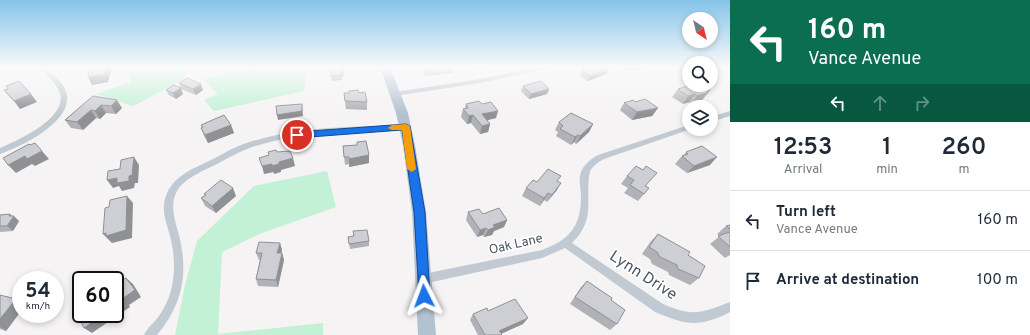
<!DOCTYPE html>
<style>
body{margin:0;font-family:Overpass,sans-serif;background:#f6f6f7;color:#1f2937;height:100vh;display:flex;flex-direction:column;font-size:15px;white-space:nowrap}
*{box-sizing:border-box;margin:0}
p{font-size:13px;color:#747a83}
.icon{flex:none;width:22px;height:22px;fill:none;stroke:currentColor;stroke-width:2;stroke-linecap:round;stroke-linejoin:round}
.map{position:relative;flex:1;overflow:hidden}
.details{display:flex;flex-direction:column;background:#fff;width:300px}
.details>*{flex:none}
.hud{background:#0b6e4f;color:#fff;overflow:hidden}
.needle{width:26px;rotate:145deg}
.controls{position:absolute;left:682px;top:12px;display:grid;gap:8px}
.controls a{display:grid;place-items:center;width:36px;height:36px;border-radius:50%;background:#fff;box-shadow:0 2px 6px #0003;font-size:20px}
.speed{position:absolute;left:12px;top:271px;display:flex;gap:8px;font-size:20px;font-weight:700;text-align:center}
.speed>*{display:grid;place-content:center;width:52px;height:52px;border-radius:50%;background:#fff;box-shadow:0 2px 6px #0003;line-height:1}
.speed small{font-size:10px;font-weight:400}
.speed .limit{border:2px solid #111;border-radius:6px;background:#fff;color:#111}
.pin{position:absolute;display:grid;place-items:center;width:34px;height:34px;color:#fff;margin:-17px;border:2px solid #fff;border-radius:50%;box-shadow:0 1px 4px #0007}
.me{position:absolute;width:44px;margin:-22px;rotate:357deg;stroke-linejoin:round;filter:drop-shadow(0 0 3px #0008)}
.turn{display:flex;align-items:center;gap:14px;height:84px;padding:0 12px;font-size:18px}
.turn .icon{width:52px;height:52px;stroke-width:2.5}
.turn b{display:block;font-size:28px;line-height:34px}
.lanes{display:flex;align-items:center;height:38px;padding:0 12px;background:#0003;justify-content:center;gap:20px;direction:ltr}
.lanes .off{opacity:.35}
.eta{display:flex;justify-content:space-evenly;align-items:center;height:68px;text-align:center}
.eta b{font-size:24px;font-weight:600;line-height:28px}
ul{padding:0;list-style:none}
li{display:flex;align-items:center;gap:12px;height:60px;padding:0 12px;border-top:1px solid #e0e1e3}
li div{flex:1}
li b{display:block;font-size:15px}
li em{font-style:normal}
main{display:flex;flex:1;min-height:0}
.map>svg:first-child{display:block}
</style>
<main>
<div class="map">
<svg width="730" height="335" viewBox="0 0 730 335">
<rect width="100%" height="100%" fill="#f5f3f3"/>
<g fill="#c3f1d5">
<path d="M126,67H191L183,80L133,106L96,94L131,82Z"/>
<path d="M230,67H307L304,91L214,111L204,100L218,94L204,80L231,70Z"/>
<path d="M327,171L336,207L262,233L222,252L218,334L323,323V335H175L185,285L197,241L254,186Z"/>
</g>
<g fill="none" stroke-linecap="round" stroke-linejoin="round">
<g fill="#c1cad2" fill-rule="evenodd">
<path d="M39,67H45C53,75 66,84 67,96C70,123 21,147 0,154V148C18,140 67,119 60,93C57,83 46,75 39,67Z"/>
<path d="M538,67H548L545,69L480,83L395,96L392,94L395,92L480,79Z"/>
<path d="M730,111V116L711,122V117Z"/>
<path d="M406,125H409L410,127L409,129C402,130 394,130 388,130C373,131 359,132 345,133C313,135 278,137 247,149C236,153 225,160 215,165C183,180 165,189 177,228C189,269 185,301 157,335H144C147,329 151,325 155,321C165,309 171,295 173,280C175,267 174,253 171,240C168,226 160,211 166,196C172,177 192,169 209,161C220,156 230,149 241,145C293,126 352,127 406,125Z"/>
<path d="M689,125V129H691L604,159C597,163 590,167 589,176C586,204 595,220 572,243L663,304C693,317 701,313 730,302V312C699,328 686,325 655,312L565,248L542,258L423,284L419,282L418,279L419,276L423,274L542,250C569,240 581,227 581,197C581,189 578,180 581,172C584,164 591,159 598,155Z"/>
</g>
<path fill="#b3c2d1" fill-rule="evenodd" d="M380,67H390L408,113L415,145L426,212L436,335H418L412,212L403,145L396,113Z"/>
</g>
<g fill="#b0b2b7">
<path d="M328,67H343L344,72V77H342V80L332,81Z"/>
<path d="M422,67H454L453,73L425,76L422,68Z"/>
<path d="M624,67H643L641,70L630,71Z"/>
<path d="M609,69L606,74L588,81L580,76L582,70Z"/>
<path d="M179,83L203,90L196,95L181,89Z"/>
<path d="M523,86L549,89L547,94L529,99L521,91Z"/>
<path d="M697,86L711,89L702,100L691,104L689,102L683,104L672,97L678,89Z"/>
<path d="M166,90L183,94L176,99L169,95Z"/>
<path d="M344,93H359L367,102V110L346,109Z"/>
<path d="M93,96L122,108L116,114L106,113L100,119L96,118L83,130L71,128L65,120Z"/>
<path d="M624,103L658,108L652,116L632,120L620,110Z"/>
<path d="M466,104H482L496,118L487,120L490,124L488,132L480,134L471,123L467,124L461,117L463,109L465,108Z"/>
<path d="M559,122L593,124L589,132L576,144L574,142L571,145L556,136L558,132L555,130Z"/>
<path d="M201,125H231L234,133L208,143L204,136L201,128H202Z"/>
<path d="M357,142L369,163L349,167V164L345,165L343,146L357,145Z"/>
<path d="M686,152L710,165L687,173L675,164L682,156L684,155Z"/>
<path d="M627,176L649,188L638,201L624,193L628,188L621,184Z"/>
<path d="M558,181L557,190L547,202L544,200L540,206L522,196L526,188L537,182Z"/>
<path d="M204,194L236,196L216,213L205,206L201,198L205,195Z"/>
<path d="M468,212L483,214L507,220L504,227L494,231L492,235L484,237L483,235L477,237L466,220Z"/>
<path d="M0,215L13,216L19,221L13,231L0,232Z"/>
<path d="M730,225V255L725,258L710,244L720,236L717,234L726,226Z"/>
<path d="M353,231L369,241V246L350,249L348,237L353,236Z"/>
<path d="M658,234L688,255L699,278L690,285L669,275L668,272L652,264L650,259L642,254L651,241Z"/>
<path d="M280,243L282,250L281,253H282L284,260L278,287L258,286L256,279L260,260H259L256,253Z"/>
<path d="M587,281L611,300L617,324L610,330L570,304L581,287Z"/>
<path d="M0,295L16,299L21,302V311L6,331L0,329Z"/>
<path d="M488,311L523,324L501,334V335H478L470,320L473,314Z"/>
</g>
<g fill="#909195">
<path d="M106,67H110L112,69L108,82L92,85L88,77Z"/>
<path d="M480,67H488L479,69Z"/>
<path d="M609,69L606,74L588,81L590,76Z"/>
<path d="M201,84L203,90L196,95L193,89Z"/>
<path d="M181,88L183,94L176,99L173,93Z"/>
<path d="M549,89L547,94L529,99L531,94Z"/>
<path d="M711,89L702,100L691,104L697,96L706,91Z"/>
<path d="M31,94L37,102L20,109L14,101Z"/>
<path d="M695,94L689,102L683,104L688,96Z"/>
<path d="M117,100L122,108L116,114L111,106Z"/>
<path d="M302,104L303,116L278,120L277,115Z"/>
<path d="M101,105L106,113L100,119L95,111Z"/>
<path d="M658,108L652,116L632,120L637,112Z"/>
<path d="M91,110L96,118L83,130L77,122Z"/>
<path d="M498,111L496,118L480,122L482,114Z"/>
<path d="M473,115L471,123L467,124L469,116Z"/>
<path d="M490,124L488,132L480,134L482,126Z"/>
<path d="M593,124L589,132L576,144L580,136Z"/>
<path d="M231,125L234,133L208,143L205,135Z"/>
<path d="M578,135L574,142L571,145L575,137Z"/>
<path d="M42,151L49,159L35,166L32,164L16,173L8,165L25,156Z"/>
<path d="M369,155V163L349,167V159Z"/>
<path d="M134,157L139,165L138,183H135L134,188L122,191L119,186L113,188L107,180L129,176Z"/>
<path d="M717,157L710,165L687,173L694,166Z"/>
<path d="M293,158L295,166L281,170V172L274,174L272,166L279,162Z"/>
<path d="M272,164L274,172L264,174L262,166Z"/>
<path d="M561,183L557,190L547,202L552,195Z"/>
<path d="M233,188L236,196L216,213L212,206Z"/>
<path d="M548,193L544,200L540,206L544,198Z"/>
<path d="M127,196L133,203L132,238L112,243L103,234L106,233Z"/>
<path d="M10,214L13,217L14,216L19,221L13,231L7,226L9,216Z"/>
<path d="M507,220L504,227L494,231L492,235L484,237L488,230L493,225Z"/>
<path d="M486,228L483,235L477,237L480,230Z"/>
<path d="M280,243L282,250L280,260L277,253Z"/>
<path d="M282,253L284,260L278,287L276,280Z"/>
<path d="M126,278L133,284L141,297L129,305L130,307L92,333L84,328L104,314H115V306Z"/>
<path d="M16,299L21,302V311L6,331L0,327V319Z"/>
<path d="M528,318L523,324L498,335L499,331Z"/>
</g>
<g fill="#cdcfd5" stroke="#909195">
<path d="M89,67H106L104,74L88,77Z"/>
<path d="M329,67H343L344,72H341L342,75L331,76Z"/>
<path d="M426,67H441L426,68Z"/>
<path d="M594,67H606L609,69L590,76L582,70Z"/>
<path d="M187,78L201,84L193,89L179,83Z"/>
<path d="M19,81L31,94L14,101L4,90L8,89L6,86Z"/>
<path d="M541,81L549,89L531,94L523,86Z"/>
<path d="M174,85L181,88L173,93L166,90Z"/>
<path d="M692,85H695L697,86L701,85H705L711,89L706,91L708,93L697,96L695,94L688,96L678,89Z"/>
<path d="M358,90L359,93L365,92L367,102L345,101L344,93H349V91Z"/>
<path d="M93,96L117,100L111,106L101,105L95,111L91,110L77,122L65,120Z"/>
<path d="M645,99L658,108L637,112L624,103L633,100L635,102Z"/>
<path d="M479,101L482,104L491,102L498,111L482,114L490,124L482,126L473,115L469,116L463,109L468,108L466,104Z"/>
<path d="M302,104V111L277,115L276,106Z"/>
<path d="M571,113L593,124L580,136L578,135L575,137L560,129L563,126L559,122Z"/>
<path d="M224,115L231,125L205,135L201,128L203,127L201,125Z"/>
<path d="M366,141L369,155L349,159V157H344L343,146L357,145V142Z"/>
<path d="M35,143L42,151L27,159L25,156L8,165L3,158L29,144L30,145Z"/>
<path d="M702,146L717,157L694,166L682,156L688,154L686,152Z"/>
<path d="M276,150L277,152L290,151L293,158L279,162V164L272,166V164L262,166L259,158L269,155L268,152Z"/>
<path d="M134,157L132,175L129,176V181L117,183V178L107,180L108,171L120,169L121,160Z"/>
<path d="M636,166L643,170L646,166L657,173L645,186L649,188L644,194L630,185L634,180L627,176Z"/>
<path d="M548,169L561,176L557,181L561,183L552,195L548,193L544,198L526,188L533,180L537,182Z"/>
<path d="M221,180L233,188L212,206L201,198L206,195L204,194Z"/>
<path d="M127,196L126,230L106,236V233L103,234L105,208L109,207L110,200Z"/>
<path d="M499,208L507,220L493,225L495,227L488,230L486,228L480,230L468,212L479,209L483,214Z"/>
<path d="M10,214L9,216H14L7,226H0V215Z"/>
<path d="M730,225V229L726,226Z"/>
<path d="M367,230L369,241L349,244L348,237L354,236L353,231Z"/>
<path d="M730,232V247L718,236Z"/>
<path d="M658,234L690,252L688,255L705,266L699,278L678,269L677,265L660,257L657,252L649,247Z"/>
<path d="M259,242L280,243L277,253H282L276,280L256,279L262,253H256Z"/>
<path d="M126,278L135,290L122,299L123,301L115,306V285Z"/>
<path d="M587,281L612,298L611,300L625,310L617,324L575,297Z"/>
<path d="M0,295L16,299L0,319Z"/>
<path d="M515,299L528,318L499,331L502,334L501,335H485L473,314L487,308L488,311Z"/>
<path d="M85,314H104L84,328L79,318Z"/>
</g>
<linearGradient id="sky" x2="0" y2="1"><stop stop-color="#85c3ea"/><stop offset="0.59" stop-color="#fafafa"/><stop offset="1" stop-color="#fafafa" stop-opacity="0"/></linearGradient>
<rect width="730" height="114" fill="url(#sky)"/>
<path fill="#1a73e8" stroke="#114b97" d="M406,124L410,126L425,212L430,296L429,300L424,302L420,300L419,296L414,212L402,130L297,138L293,135L297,132Z"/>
<path fill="#f59e0b" d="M406,124L410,126L416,169L412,172L407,169L402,130H392L388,128L392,125Z"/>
<g text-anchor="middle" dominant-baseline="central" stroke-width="3.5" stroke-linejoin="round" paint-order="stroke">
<g font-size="13" fill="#4a5661" stroke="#fff">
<text transform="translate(516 245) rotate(-13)">Oak Lane</text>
</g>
<g font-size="16" fill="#4a5661" stroke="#fff">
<text transform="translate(643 276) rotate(33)">Lynn Drive</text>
</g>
</g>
</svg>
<div class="controls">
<a><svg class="needle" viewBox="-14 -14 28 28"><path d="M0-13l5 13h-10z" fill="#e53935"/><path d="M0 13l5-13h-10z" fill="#747a83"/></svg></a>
<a><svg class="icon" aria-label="search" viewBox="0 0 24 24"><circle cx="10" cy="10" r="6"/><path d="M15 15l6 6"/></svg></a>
<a><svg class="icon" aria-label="layers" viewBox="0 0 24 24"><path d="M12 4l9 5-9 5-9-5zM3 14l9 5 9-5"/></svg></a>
</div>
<div class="speed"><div>54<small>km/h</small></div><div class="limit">60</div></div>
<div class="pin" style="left:297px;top:135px;background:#d93025"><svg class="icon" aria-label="arrive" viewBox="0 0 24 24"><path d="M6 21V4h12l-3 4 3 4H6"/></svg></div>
<svg class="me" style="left:424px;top:296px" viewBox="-20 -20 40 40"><path d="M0-17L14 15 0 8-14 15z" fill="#1a73e8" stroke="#fff" stroke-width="4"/></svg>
</div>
<section class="details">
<div class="hud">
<div class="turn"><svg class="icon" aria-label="left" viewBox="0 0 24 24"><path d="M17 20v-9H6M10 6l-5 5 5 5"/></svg><div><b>160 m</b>Vance Avenue</div></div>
<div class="lanes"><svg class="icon" aria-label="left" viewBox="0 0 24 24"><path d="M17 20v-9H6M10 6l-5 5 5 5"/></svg><svg class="icon off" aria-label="ahead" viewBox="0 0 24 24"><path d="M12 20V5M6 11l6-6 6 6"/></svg><svg class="icon off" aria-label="right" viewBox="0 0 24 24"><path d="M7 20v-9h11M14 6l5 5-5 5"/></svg></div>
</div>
<div class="eta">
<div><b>12:53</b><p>Arrival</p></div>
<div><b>1</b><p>min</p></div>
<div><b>260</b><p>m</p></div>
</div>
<ul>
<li><svg class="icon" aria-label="left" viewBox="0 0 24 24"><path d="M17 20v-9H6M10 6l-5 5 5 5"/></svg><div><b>Turn left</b><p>Vance Avenue</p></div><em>160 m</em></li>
<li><svg class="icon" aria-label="arrive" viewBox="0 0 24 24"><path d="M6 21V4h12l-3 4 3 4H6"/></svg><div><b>Arrive at destination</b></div><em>100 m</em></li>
</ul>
</section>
</main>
